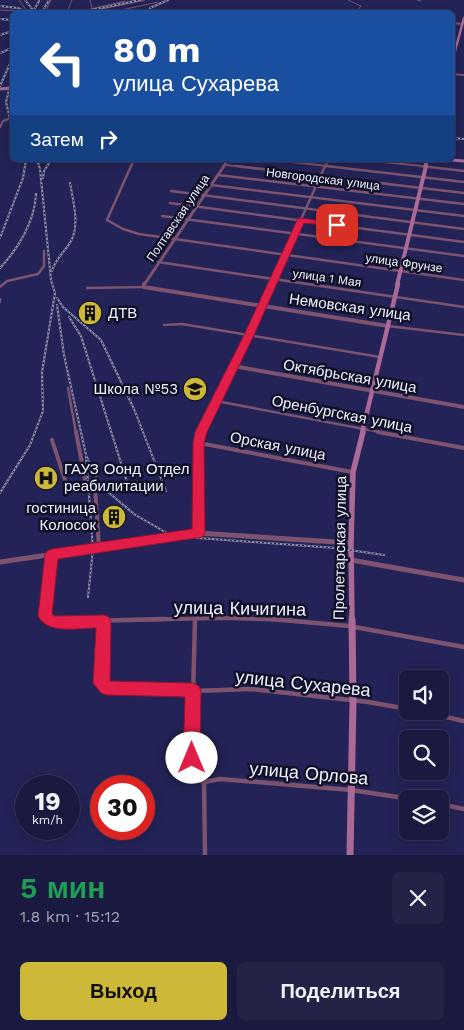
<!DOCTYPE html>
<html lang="ru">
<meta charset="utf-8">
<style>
body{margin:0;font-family:"Work Sans",sans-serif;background:#232348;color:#f1f3f6;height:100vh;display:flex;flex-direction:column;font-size:19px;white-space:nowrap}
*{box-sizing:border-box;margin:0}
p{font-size:16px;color:#9fa1b1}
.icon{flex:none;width:28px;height:28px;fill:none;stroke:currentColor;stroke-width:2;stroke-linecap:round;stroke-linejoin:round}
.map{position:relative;height:855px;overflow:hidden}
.side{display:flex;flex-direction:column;background:#1a1a41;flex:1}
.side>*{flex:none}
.banner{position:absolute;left:10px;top:10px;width:445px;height:152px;border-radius:8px;box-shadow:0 2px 12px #0003,0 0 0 1px #38385a;background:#1a4fa0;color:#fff;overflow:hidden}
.controls{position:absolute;left:399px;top:670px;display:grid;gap:10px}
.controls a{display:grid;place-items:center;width:50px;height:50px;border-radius:8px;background:#1a1a41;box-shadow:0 2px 12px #0003,0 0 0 1px #38385a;font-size:25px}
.speed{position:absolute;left:15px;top:775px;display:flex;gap:10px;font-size:25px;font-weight:700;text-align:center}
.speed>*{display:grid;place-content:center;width:65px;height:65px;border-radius:50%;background:#1a1a41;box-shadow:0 2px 12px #0003,0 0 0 1px #38385a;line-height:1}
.speed small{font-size:12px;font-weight:400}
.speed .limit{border:8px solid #d22;background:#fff;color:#111}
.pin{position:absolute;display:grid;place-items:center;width:42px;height:42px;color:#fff;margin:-21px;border-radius:10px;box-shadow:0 2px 8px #0006}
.me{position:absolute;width:55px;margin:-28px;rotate:0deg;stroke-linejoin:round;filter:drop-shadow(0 0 4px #0008)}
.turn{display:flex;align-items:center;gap:18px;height:105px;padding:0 20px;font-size:22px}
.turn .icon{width:65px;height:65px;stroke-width:2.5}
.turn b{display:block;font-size:35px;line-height:42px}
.then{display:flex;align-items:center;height:48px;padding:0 20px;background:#0003;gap:10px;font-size:19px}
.round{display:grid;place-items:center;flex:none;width:52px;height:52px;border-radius:8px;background:#232348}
.overview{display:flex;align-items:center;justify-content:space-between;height:85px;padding:0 20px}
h1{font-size:30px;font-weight:600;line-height:38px;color:#1e9e55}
.button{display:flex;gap:10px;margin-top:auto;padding:10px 20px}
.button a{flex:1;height:58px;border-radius:8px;background:#ceb837;color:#111;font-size:20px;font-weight:600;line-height:58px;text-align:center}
.button a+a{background:#232348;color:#f1f3f6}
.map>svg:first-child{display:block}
</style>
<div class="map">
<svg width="464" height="855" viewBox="0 0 464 855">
<rect width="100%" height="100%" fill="#232357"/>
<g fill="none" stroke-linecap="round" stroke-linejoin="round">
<g stroke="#7d536f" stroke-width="1">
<path d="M90,0L92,8"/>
<path d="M348,0L361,6L356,12"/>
<path d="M417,0L421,1"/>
<path d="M101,8L113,12"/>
<path d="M0,10L27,11L19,0"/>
<path d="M45,12L51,0"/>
<path d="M67,12L72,0"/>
<path d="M78,12L125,1"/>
<path d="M112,12L158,2"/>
<path d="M452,74H457"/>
</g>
<g stroke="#7d536f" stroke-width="2">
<path d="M452,74L464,75"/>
<path d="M0,127L3,121L12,118"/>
<path d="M272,160L337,167"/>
<path d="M363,160L432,167"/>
<path d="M225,165L246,167"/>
<path d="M131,167L134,160"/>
<path d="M325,167L328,160"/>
</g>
<g stroke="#7d536f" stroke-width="2.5">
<path d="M131,166L107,220L123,229L139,234L464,280"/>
<path d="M236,166L464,193"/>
<path d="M326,166L464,182"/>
<path d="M420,166L464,171"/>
<path d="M218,175L464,204"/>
<path d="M211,185L464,216"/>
<path d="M171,191L464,229"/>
<path d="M170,203L464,242"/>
<path d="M162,216L464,256"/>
<path d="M158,262L464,307"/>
<path d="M0,287L7,281L38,274L44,266V251"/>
<path d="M87,288L144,287"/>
<path d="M0,299V302"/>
<path d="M262,306L325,166"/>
<path d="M164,325L182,324L380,357"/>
<path d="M388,326L464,335"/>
<path d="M68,388L76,433"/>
<path d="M216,401L385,433"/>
</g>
<g stroke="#7d536f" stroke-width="4">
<path d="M76,432L86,484"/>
<path d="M378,432L464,448"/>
<path d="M52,440L67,486L88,484L95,486L99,548"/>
<path d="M199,443L352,472"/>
<path d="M50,620L45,616L52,554"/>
<path d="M128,620L223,618L291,620"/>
</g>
<g stroke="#7d536f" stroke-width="4.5">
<path d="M48,619L52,622L165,619"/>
<path d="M195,619L191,772L195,779L204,782L205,855"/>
<path d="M271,619L349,626L464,647"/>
<path d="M104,622L101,683L106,688L193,691L252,689L368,702L408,709"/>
<path d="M419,711L464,721"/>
<path d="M204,782L220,779L351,790L411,799"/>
<path d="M440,804L464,809"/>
</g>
<g stroke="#7d536f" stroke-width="2">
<path d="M85,12L144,0"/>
<path d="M452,23L462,24"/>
</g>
<path stroke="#7d536f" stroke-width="2.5" d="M223,167L228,160"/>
<path stroke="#7d536f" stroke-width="3" d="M144,285L224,166"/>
<g stroke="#7d536f" stroke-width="4">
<path d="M144,284V287L388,326"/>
<path d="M233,366L464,407"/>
<path d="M201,433L262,306"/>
</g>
<g stroke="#7d536f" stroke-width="5">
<path d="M198,533L199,443L201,432"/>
<path d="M351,560L464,580"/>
<path d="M0,562L198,533L351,543"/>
</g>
<path stroke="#aa6996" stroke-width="2.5" d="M452,62L464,18"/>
<g stroke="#aa6996" stroke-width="3">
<path d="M452,160L464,161"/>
<path d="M425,167L427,160"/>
</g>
<path stroke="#aa6996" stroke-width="4" d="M397,285L426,166"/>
<path stroke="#aa6996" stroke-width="4.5" d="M362,433L398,284"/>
<path stroke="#aa6996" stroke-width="5.5" d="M352,620L351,543L353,472L363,432"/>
<path stroke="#aa6996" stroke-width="7" d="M350,855L353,702L352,619"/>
<g stroke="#9293b2" stroke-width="2">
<g id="rail">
<path d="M25,0L33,10"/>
<path d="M0,6L18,8L24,11"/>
<path d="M150,8L168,0"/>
<path d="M33,12L39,1"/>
<path d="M42,12L49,0"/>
<path d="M81,12L140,0"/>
<path d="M0,19L12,20"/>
<path d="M0,35L12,31"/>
<path d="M0,53L12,48"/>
<path d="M12,78L6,102L12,127"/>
<path d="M0,86L12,59"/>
<path d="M452,138L464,139"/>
<path d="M43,178L44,171L51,160"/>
<path d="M0,238L23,178L26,160"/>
<path d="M0,268C18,249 35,221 36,194"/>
<path d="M52,271C55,259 65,252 71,241C80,225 73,200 70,183"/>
<path d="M57,298L63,307L101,340L134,409L166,491"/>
<path d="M57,305L64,355L86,455L93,549L88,597"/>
<path d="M69,317L81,336L127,482"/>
<path d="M86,455L100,485L134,514L172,536L336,548L384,555"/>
<path d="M0,493L30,445L43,411L42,372L55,293L51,280L40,169L37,160"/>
</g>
</g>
<use href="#rail" stroke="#101128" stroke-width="1" stroke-dasharray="2" stroke-linecap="butt"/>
<path stroke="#aa6996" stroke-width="3" d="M0,89L12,88"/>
</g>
<path fill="#e11d48" stroke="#92132f" d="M298,218L337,222L341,225L337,227L304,223L254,335L207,432L204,443L205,533L203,537L58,559L52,614L55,616L104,615L109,617L111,622L110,681L193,683L199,686L201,691L200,758L197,763L192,766L186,763L183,758L185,697L106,695L101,693L93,683L96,628C79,628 47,635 38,616L45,554L47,551L52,549L192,529L193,443L195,432L244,335Z"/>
<defs>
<g id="building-disc" transform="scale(1.25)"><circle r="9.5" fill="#ceb837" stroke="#101128"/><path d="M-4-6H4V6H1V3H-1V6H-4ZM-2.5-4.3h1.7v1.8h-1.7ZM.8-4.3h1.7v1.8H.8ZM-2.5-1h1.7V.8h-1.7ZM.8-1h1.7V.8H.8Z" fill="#111"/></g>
<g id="school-disc" transform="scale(1.25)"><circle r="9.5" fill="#ceb837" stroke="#101128"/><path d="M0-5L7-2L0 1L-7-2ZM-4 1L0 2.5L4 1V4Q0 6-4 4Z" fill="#111"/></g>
<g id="hospital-disc" transform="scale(1.25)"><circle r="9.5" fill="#ceb837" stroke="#101128"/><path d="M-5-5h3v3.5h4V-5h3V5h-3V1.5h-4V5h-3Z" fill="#111"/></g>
</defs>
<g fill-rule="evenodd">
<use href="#building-disc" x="90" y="313"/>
<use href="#school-disc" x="195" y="389"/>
<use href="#hospital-disc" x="46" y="478"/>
<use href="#building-disc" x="114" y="517"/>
</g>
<g text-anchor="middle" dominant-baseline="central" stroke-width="5" stroke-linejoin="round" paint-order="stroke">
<g font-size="12" fill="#eff1fe" stroke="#101128">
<text transform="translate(323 179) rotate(7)">Новгородская улица</text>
<text transform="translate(178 218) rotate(-56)">Полтавская улица</text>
<text transform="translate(404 263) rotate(8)">улица Фрунзе</text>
<text transform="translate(327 278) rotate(8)">улица 1 Мая</text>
</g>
<g font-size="15" fill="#eff1fe" stroke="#101128">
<text transform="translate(350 307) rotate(8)">Немовская улица</text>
<text transform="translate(350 376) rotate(10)">Октябрьская улица</text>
<text transform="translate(342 414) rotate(11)">Оренбургская улица</text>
<text transform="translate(278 446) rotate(11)">Орская улица</text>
<text transform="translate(340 548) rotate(-89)">Пролетарская улица</text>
</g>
<g font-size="15" fill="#eff1fe" stroke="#101128" text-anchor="start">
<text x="108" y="313">ДТВ</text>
<text x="178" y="389" text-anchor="end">Школа №53</text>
<text x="64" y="469">ГАУЗ Оонд Отдел<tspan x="64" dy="17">реабилитации</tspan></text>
<text x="96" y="508" text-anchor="end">гостиница<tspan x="96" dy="17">Колосок</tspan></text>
</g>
<g font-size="18" fill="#eff1fe" stroke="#101128">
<text transform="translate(240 608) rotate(1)">улица Кичигина</text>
<text transform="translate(303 683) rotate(6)">улица Сухарева</text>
<text transform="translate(309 773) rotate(5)">улица Орлова</text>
</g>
</g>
</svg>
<div class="controls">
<a><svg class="icon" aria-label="sound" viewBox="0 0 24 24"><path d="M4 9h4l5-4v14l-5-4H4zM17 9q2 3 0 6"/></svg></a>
<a><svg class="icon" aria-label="search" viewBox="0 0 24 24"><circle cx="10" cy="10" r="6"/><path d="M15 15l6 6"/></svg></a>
<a><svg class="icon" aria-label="layers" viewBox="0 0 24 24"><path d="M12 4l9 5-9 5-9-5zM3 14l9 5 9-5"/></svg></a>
</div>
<div class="speed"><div>19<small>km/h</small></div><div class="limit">30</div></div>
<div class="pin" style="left:337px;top:225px;background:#d93025"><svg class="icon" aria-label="arrive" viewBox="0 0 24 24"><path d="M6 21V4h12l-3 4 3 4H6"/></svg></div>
<svg class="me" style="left:192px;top:758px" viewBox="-20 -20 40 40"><circle r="19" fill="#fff"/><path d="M0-13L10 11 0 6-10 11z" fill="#e11d48"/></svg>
<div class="banner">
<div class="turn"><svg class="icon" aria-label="left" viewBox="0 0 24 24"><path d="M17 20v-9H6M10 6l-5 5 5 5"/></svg><div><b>80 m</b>улица Сухарева</div></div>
<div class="then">Затем<svg class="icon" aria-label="right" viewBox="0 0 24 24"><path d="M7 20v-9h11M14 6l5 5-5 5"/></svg></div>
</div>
</div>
<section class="side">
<div class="overview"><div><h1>5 мин</h1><p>1.8 km · 15:12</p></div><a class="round"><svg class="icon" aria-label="close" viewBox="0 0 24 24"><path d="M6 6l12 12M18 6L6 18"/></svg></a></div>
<div class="button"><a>Выход</a><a>Поделиться</a></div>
</section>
